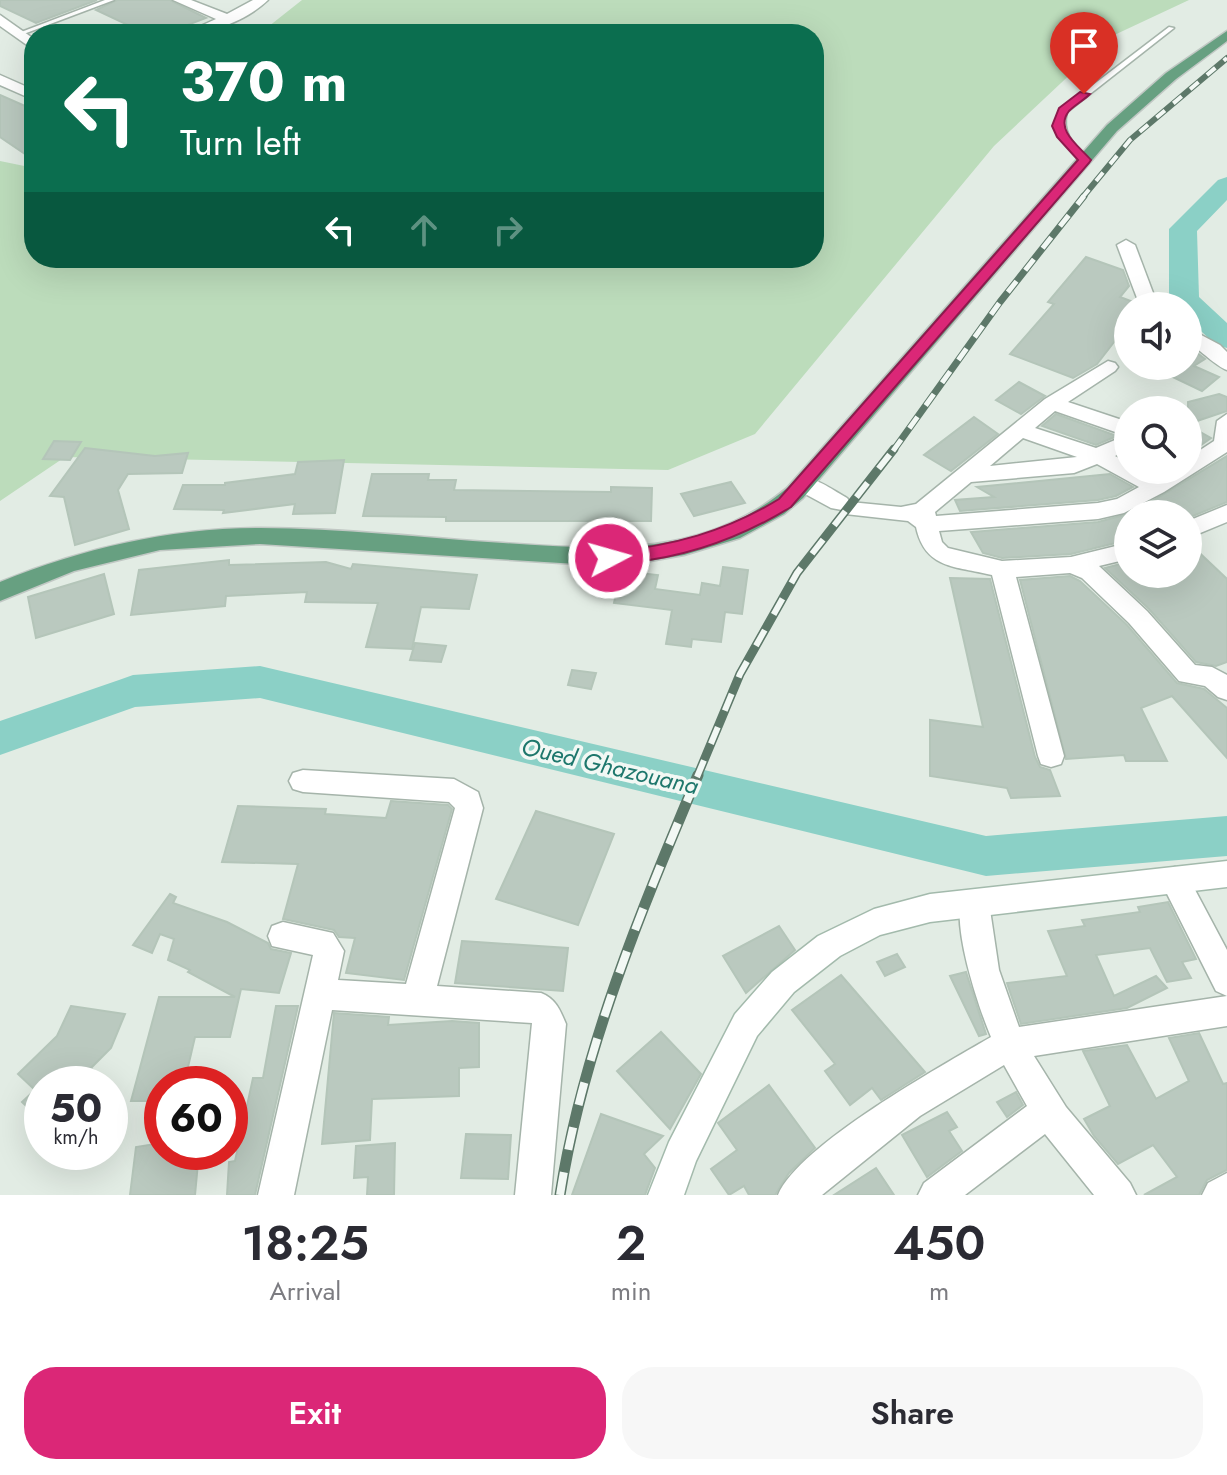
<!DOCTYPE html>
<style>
body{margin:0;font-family:Jost,sans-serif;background:#f7f7f7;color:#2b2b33;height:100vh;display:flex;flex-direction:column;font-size:30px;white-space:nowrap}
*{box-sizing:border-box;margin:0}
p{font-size:26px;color:#7c7c81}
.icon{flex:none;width:44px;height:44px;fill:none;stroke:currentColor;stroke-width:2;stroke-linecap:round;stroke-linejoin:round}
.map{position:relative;height:1195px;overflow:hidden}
.sheet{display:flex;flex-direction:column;background:#fff;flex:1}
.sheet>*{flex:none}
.top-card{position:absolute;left:24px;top:24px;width:800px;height:244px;border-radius:32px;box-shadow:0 8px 32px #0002;background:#0b6e4f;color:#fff;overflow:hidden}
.controls{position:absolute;left:1114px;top:292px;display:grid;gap:16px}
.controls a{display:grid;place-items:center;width:88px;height:88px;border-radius:50%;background:#fff;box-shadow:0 8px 32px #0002;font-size:40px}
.speed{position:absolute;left:24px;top:1066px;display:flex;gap:16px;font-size:40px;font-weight:700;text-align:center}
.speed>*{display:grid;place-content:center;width:104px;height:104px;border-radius:50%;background:#fff;box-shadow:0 8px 32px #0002;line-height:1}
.speed small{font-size:20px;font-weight:400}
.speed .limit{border:12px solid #d22;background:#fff;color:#111}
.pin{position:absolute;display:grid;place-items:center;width:68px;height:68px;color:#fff;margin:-82px -34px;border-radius:50% 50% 50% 0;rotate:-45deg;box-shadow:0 0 8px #0007}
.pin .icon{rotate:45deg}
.me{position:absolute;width:88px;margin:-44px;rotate:84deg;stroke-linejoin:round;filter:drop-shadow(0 0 6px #0008)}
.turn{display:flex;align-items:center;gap:28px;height:168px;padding:0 24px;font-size:36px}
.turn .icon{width:104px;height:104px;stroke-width:2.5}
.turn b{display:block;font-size:56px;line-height:68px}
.lanes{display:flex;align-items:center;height:76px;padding:0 24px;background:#0003;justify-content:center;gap:40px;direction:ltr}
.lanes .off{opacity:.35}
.eta{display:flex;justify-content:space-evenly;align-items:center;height:136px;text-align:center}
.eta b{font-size:48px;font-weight:600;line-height:56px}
.button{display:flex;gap:16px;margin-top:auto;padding:16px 24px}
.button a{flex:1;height:92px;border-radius:32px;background:#db2777;color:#fff;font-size:32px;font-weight:600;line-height:92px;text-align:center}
.button a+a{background:#f7f7f7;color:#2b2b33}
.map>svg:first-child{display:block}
</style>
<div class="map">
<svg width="1227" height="1195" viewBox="0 0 1227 1195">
<rect width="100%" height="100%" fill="#e2ece4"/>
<path fill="#bcdcbb" d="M302,0H1189L1110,37L994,146L755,434L668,470L65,457L0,501V161L34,168V258H814V34H259Z"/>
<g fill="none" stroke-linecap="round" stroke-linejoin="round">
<g fill="#8bd0c6" fill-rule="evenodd">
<path d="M1227,177V200L1197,231L1199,297L1227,323V348L1216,345L1188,319V306H1175L1169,299V229L1218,180Z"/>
<path d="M260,666L986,836L1227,816V856L986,876L260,698L135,707L0,755V721L119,680L133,675Z"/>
</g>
</g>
<g fill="#bac9bf" stroke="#b4c5b9" stroke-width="2">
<path d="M0,0H97L36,23L0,6Z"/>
<path d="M117,0H170L206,18L164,34H147L96,10Z"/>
<path d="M0,95L34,110V160L0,137Z"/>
<path d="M1086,257L1123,270L1129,286L1120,297L1136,303L1128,306V324L1097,364L1073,378L1010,354L1054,304L1048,302Z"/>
<path d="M1188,346L1205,359L1194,366L1219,377L1202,391L1150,366H1188Z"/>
<path d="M1019,382L1045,396L1021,414L996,400Z"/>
<path d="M1219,394L1227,397V411L1188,424V402Z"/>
<path d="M1056,414L1117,436L1096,445L1042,426Z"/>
<path d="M974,417L998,434L951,471L924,455Z"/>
<path d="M1188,425L1211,438L1188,454Z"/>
<path d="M54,441L81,442L70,460L43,459Z"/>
<path d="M85,448L155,456L188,453L182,473L128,474L118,490L129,529L75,545L64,497L50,496Z"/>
<path d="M1227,456V502L1188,518V514H1156L1144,506Z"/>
<path d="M344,460L335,513L293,514L295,504L223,513L224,510L174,509L183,485H225V483L295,474L298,462Z"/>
<path d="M372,474H429L428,480H456L454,490L611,492V487L652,488L651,521H446V517L363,516Z"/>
<path d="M1110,474L1133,487L1116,496L1098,500L960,511L955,500L994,497L977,487Z"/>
<path d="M731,482L745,503L694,516L681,494Z"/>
<path d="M1128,514V540L1071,554L1002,558L983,553L971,532L1098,522Z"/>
<path d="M1188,542L1227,579V662L1216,666L1196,662L1149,609L1105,568L1128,562V574H1188Z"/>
<path d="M229,560V565L326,562L351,569L353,564L477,575L469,609L421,607L412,649L366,647L378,603L305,602L307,592L226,596L225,606L131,615L139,570Z"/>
<path d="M723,567L748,570L742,614L725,612L721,642L692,639L691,647L666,644L672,610L614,603L621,571L658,575L655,589L700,595L702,583L720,586Z"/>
<path d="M104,574L114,614L36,638L28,597Z"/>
<path d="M1070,576L1080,581L1127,625L1177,683L1204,689L1227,708V758L1172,696L1141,708L1167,761H1126L1124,755L1066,759L1020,580Z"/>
<path d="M950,578L990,579L1035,757L1040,767L1050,770L1060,796L1011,798L1007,788L930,776V720L983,727Z"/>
<path d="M415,643L446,646L441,662L410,660Z"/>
<path d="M572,670L596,673L591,689L568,685Z"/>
<path d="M391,801L448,805L452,809L404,980L346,973L355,938L339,937L334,930L283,919L298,864L222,862L238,806L326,809L325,814L386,818Z"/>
<path d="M536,811L614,834L578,925L496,899Z"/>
<path d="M170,894L176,897L173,903L227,922L268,943L271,949L291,953L279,993L241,989L230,1037H195L184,1084H162V1101H131L159,997H235L188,972L190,970L168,960L174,939L160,934L152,953L133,945Z"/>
<path d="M1168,902L1196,959L1182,962L1191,978L1167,982L1150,948L1096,955L1114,996L1156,976L1167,988L1127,1008L1021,1024L1007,983L1067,976L1048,931L1085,926L1082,920L1140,912L1138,907Z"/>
<path d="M779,926L795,950L746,993L723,956Z"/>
<path d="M462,941L568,948L563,991L455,983Z"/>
<path d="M897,954L905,967L885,976L877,962Z"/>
<path d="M966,972L986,1034L979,1036L950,976Z"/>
<path d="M841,975L925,1072L881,1100L872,1088L850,1105L825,1071L835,1064L792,1010Z"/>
<path d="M71,1006L125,1014L111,1048L91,1068L109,1084H42V1121L22,1102L35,1090L18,1074L57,1036Z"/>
<path d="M276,1006H298L255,1195H227L229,1162L235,1161L253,1078H263Z"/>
<path d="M334,1013L389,1017L388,1025L452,1021L479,1023V1067L459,1068V1096L372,1099L370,1140L322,1144Z"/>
<path d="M661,1032L701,1074L670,1129L617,1071Z"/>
<path d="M1199,1033L1223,1084L1227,1083V1170L1207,1180L1199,1195H1144L1177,1177L1153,1145L1118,1164L1094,1136L1084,1119L1110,1106L1083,1051L1127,1045L1156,1099L1189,1081L1169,1038Z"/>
<path d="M769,1085L815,1148L789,1173L775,1195H749L744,1186L729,1195L711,1169L737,1150L718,1123Z"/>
<path d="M1016,1092L1023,1105L1007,1117L997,1102Z"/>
<path d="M947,1112L957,1127L949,1131L962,1151L927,1177L902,1135Z"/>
<path d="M601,1114L663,1136L644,1154L655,1168L645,1195H572Z"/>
<path d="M466,1134L511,1135L508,1179L461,1178Z"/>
<path d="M162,1143V1152H199L195,1195H130L136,1147Z"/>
<path d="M395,1143L394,1195H367L368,1177L354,1178L356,1146Z"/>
<path d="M876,1168L894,1195H834Z"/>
</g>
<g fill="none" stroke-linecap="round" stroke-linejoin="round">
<g stroke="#a5b4aa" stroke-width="3">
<g id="service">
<path d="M105,0H114L21,35L16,34Z"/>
<path d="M1169,27L1174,28L1067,112C1061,134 1075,145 1089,160L1082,162C1067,146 1053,134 1059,111Z"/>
</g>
</g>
<g stroke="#a5b4aa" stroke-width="3">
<g id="minor">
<path d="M173,0H191L227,14L253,0H268C247,20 212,34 183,34L216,19Z"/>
<path d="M0,15L34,39V50L0,26Z"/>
<path d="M0,75L34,90V100L0,85Z"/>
<path d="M1126,240L1135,245L1158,306H1140L1117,245Z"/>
<path d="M1188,328L1220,345L1227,352V370C1217,367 1199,349 1188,342Z"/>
<path d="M1108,361L1115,363L1118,367L1115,371L1068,402L1128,422V450L1115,456L1128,463V470H1141L1155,477L1168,470H1188V458L1214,441L1217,421L1227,414V452L1164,492L1124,513L1098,519L939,531L942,542L948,548L1002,561L1071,557L1128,543V559L1099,566L1147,611L1195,665L1212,667L1227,675V700L1218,697L1205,686L1179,681L1129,623L1082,578L1070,573L1016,577L1064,756L1061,764L1051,767L1041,764L1038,756L992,575C955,566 925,569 916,527L908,521L845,514L842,510L831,508L796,489L793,484L796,479C813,474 832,490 847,498L850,502L901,507L916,504L1045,399ZM1055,411L1121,434L1127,435L1096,448L1035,428ZM1023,438L1077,457L990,466ZM1097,464L1139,487L1117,499L1098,503L936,516L935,512L971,482L1074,473Z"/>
<path d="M1227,505V522L1188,538V521Z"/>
<path d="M303,770L454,779L478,792L483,808L437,986L541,993C556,999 560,1010 566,1024L551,1195H515L532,1023L332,1010L294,1195H258L313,955L272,946L268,936L272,926L283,922L333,933L344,951L338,980L406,984L455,808L449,802L303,792L293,789L289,781L293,773Z"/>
<path d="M1175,867L1185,871L1227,950V1026L1034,1056L1066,1107L1130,1183L1136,1195H1094L1045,1134L965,1195H918L924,1183L1027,1106L1004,1065L920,1116L822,1195H778C799,1145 941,1066 991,1037C978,1006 950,923 963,893L974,890L985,893L989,903L999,970L1019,1027L1227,996L1216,991L1160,880L1165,871Z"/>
<path d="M1227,1173V1195H1202L1208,1183Z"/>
</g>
</g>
<g stroke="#a3baac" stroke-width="3">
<path id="secondary" d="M1227,861V887L930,922L880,935L840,956L794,992L757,1036L696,1161L684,1195H648L669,1142L735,1014L772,972L818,936L874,909L930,894Z"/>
</g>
<g stroke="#c1c8c4" stroke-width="3">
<path id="primary" d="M1227,31V41L1176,79L1117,131L803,498L784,514L740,538L684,555L633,564L609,566L260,544L160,550L74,571L0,601V582C84,548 169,528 260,528C341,528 423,538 503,543C606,550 703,558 787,488L1107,125L1166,73Z"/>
</g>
<use href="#service" fill="#fff" fill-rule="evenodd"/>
<use href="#minor" fill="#fff" fill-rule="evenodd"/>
<use href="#secondary" fill="#fff" fill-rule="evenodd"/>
<use href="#primary" fill="#67a081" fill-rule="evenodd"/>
<g stroke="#5d7869" stroke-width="6">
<path id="rail-far3" d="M1082,198L1130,140L1227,58"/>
</g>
<g stroke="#5d7869" stroke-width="7">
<path id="rail-far2" d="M893,451L1000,302L1084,196"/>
</g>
<g stroke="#5d7869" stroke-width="9">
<path id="rail-far1" d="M697,777L740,674L797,573L894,449"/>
</g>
<g stroke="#5d7869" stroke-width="11">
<path id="rail" d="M560,1195C583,1049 641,911 698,775"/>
</g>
<use href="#rail-far3" stroke="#f2f8f4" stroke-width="4" stroke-dasharray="11" stroke-linecap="butt"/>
<use href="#rail-far2" stroke="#f2f8f4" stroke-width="5" stroke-dasharray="14" stroke-linecap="butt"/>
<use href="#rail-far1" stroke="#f2f8f4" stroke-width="6" stroke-dasharray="18" stroke-linecap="butt"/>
<use href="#rail" stroke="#f2f8f4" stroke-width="8" stroke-dasharray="23" stroke-linecap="butt"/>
</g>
<path fill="#db2777" stroke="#8e194d" stroke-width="2" d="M1080,92L1090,94C1084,100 1075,105 1069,111C1054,130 1080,147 1091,160L1089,163L791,507C742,537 691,556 634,562C623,563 613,566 603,563L600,558L603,554L609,552C672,546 725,532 779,499L1078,160L1057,137L1052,126L1059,108Z"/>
<g text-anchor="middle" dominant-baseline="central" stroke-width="7" stroke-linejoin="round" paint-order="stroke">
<g font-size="24" font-style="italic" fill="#1e776c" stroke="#f2f8f4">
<text transform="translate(610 766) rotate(13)">Oued Ghazouana</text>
</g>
</g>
</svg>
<div class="controls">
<a><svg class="icon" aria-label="sound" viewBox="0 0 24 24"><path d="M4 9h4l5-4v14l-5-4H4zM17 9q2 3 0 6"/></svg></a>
<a><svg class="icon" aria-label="search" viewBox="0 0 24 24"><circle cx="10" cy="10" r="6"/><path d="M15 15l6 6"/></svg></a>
<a><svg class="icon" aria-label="layers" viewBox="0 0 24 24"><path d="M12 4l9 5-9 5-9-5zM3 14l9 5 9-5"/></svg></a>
</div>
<div class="speed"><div>50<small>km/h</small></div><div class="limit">60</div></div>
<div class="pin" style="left:1084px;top:94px;background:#d93025"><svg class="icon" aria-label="arrive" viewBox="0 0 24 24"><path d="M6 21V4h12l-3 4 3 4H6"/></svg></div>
<svg class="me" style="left:609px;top:558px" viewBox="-20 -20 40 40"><circle r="17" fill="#db2777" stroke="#fff" stroke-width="3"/><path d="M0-11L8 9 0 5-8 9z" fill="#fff"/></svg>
<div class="top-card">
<div class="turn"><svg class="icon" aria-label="left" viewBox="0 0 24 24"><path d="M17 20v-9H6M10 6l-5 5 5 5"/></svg><div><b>370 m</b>Turn left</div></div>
<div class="lanes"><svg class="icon" aria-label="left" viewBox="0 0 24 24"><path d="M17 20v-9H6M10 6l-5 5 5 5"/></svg><svg class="icon off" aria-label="ahead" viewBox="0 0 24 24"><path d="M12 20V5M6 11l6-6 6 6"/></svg><svg class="icon off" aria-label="right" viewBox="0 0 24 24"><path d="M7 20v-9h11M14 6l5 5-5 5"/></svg></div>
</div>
</div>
<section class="sheet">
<div class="eta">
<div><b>18:25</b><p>Arrival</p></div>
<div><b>2</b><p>min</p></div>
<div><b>450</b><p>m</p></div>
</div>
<div class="button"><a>Exit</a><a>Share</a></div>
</section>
